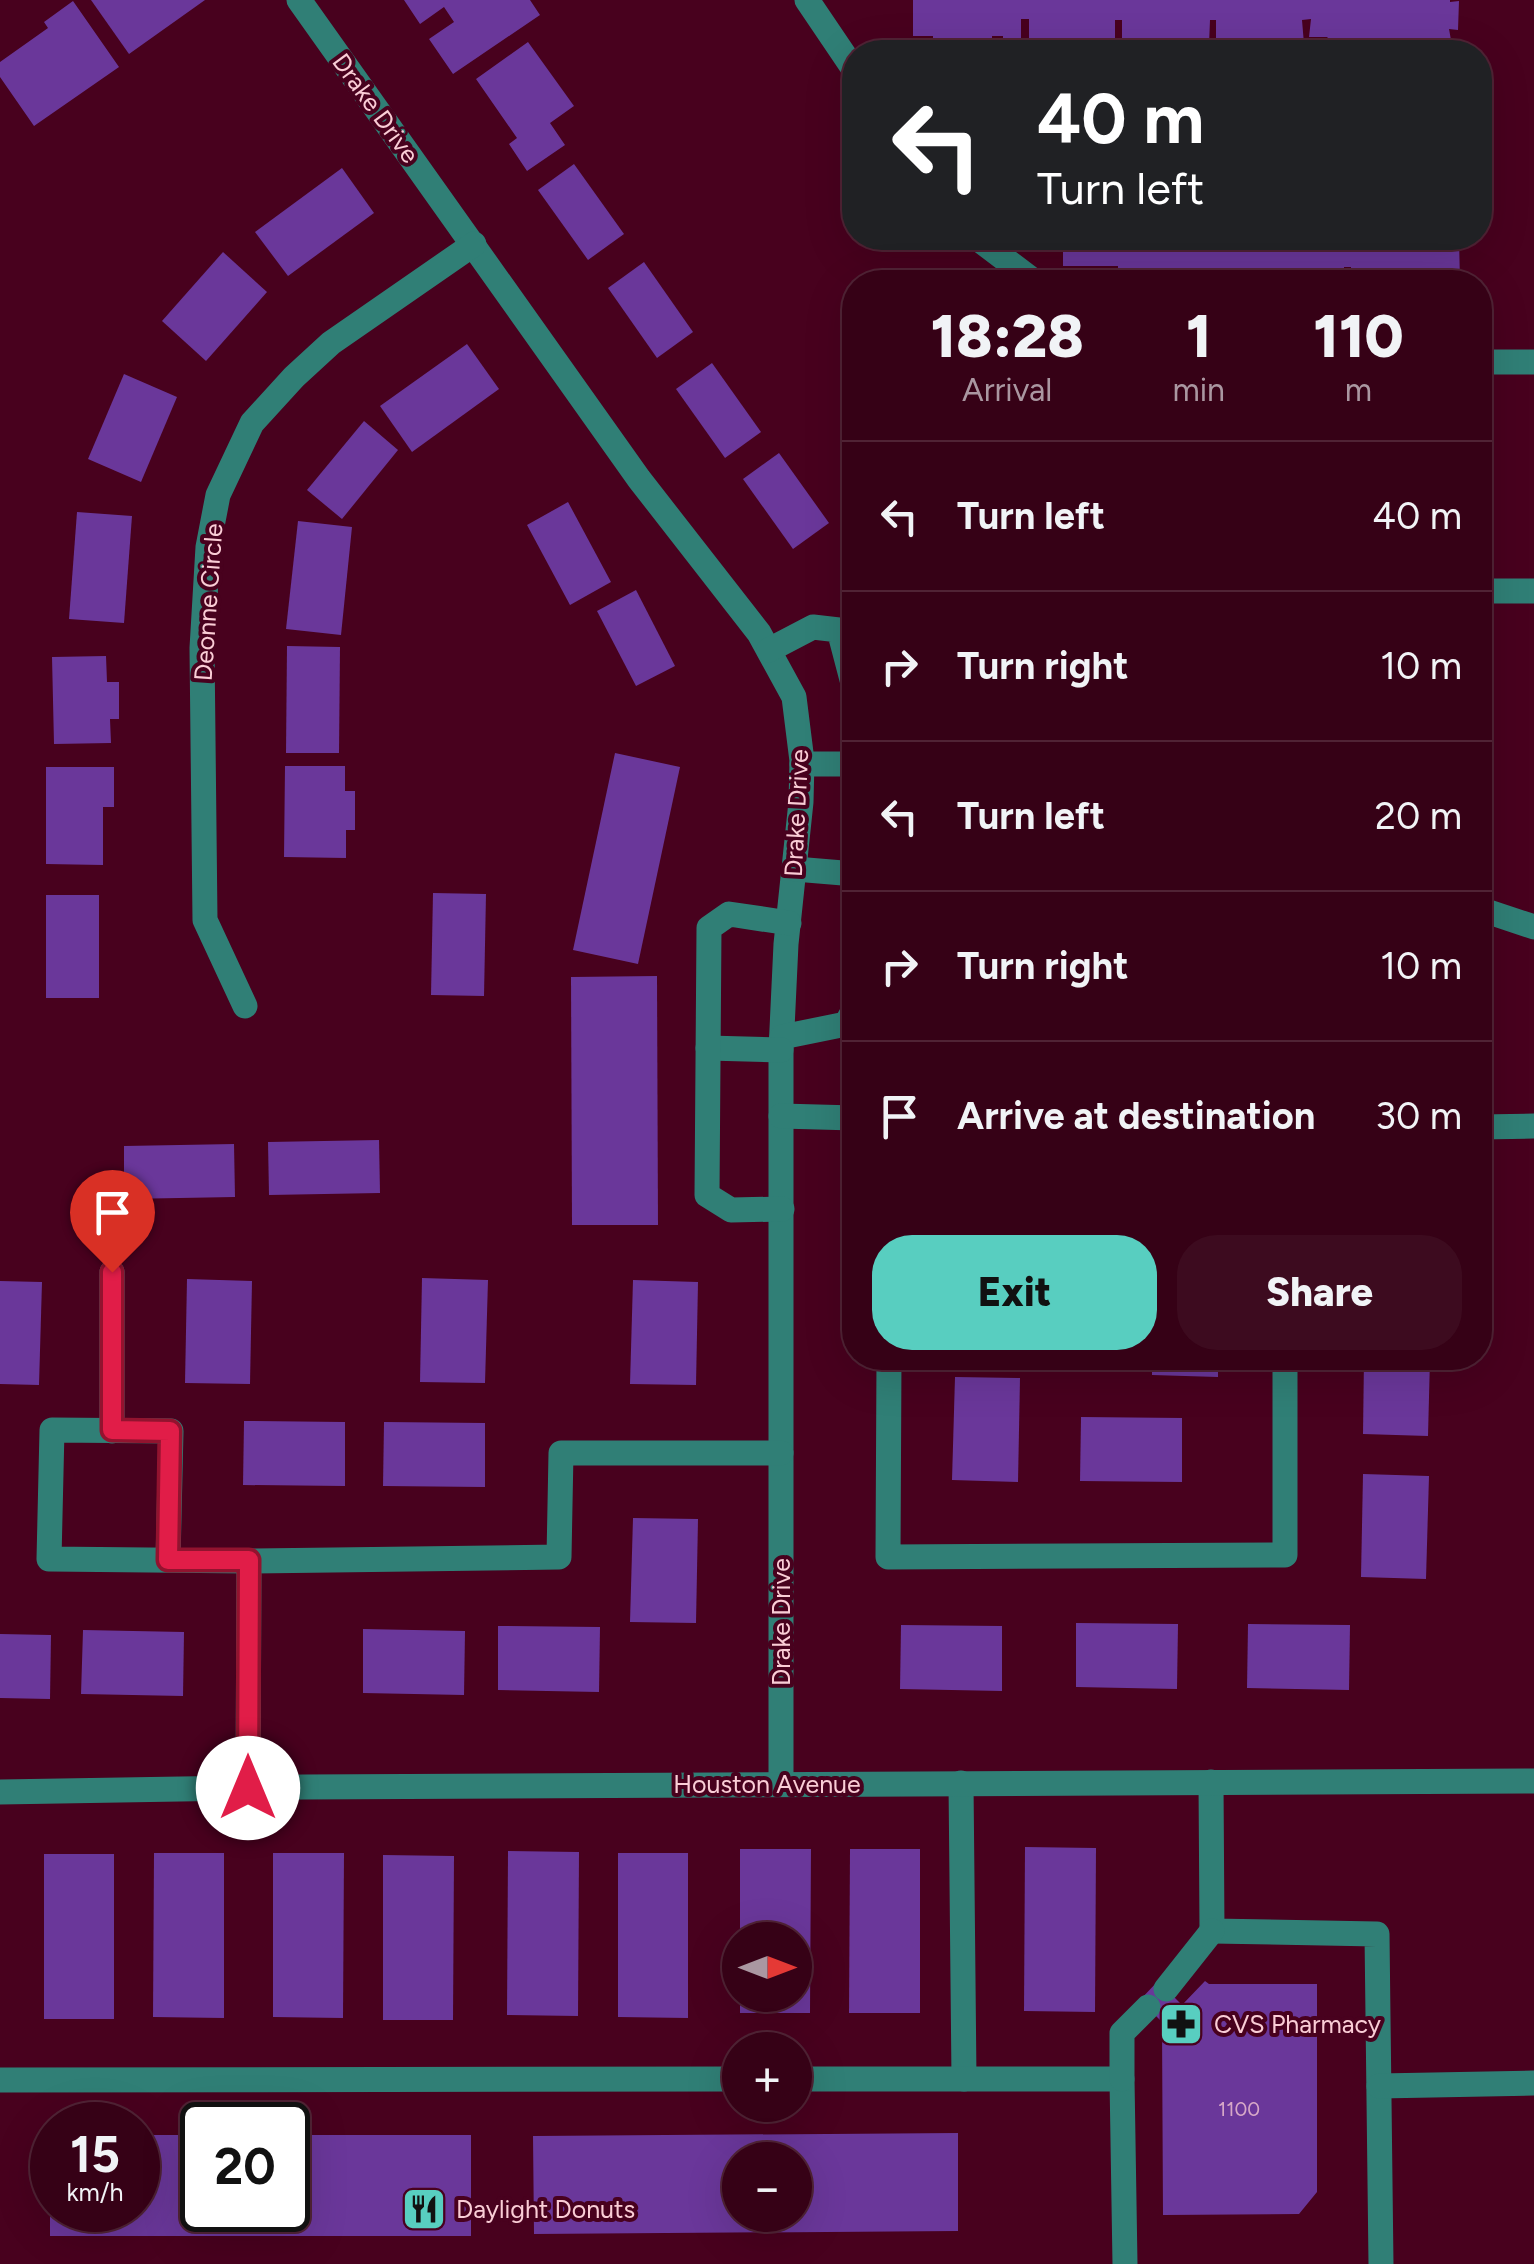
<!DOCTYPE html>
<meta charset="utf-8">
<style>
body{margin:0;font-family:Figtree,sans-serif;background:#3d0b1f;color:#f1f3f6;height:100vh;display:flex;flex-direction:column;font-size:38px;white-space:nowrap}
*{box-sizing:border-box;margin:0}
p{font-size:32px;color:#aa97a1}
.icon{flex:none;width:55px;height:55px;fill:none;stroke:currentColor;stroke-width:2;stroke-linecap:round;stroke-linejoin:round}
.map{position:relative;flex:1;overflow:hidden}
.side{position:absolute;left:842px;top:270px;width:650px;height:1100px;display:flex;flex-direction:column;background:#360116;border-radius:40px;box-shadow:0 10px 40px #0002,0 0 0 2px #502335}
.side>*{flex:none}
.guide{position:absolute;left:842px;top:40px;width:650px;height:210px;border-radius:40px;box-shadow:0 10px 40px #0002,0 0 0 2px #502335;background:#202124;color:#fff;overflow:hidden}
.needle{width:65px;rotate:90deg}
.buttons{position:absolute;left:722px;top:1922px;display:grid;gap:20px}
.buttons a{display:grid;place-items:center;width:90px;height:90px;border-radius:50%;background:#360116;box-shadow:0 10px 40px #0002,0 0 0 2px #502335;font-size:50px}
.speed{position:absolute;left:30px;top:2102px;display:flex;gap:20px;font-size:50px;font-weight:700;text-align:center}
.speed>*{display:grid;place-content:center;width:130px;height:130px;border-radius:50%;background:#360116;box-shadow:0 10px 40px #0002,0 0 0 2px #502335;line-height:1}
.speed small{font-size:25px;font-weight:400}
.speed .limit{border:5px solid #111;border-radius:15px;background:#fff;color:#111}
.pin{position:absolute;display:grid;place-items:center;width:85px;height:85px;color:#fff;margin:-102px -42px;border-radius:50% 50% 50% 0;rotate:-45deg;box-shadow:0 0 10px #0007}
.pin .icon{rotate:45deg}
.me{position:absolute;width:110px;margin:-55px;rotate:0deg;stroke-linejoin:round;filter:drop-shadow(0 0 8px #0008)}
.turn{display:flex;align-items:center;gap:35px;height:210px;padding:0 30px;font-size:45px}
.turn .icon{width:130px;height:130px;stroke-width:2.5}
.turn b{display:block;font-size:70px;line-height:85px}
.eta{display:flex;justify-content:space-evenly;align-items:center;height:170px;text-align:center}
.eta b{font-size:60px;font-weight:800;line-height:70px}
.action{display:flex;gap:20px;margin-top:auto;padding:20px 30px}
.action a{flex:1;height:115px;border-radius:40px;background:#58cec0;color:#111;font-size:40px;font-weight:800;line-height:115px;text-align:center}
.action a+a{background:#3d0b1f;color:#f1f3f6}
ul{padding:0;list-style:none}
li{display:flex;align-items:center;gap:30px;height:150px;padding:0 30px;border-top:2px solid #502335}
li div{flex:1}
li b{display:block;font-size:38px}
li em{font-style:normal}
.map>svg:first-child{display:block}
</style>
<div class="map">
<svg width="1534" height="2264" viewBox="0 0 1534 2264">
<rect width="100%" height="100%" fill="#48011e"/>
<g fill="#6a379a" fill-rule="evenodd">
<path d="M91,0H205L129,54Z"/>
<path d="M404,0H530L540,15L453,74L429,39L454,22L444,7L420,24Z"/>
<path d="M913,0H1450V2L1459,1L1458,30L1449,29L1451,40H1455L1454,52H1342L1327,37H1309L1311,19L1302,20L1304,44L1274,43V49H1246L1244,39L1236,38L1234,45L1216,43V20H1210L1209,45H1191L1190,38H1179V48L1150,50L1149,40L1122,43V20H1115V42L1086,44V48L1057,49V38H1047L1046,44L1029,43V19H1021V44L1003,45V36H992V48L964,49V38L953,39V44L933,45V36H913Z"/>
<path d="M73,1L119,67L34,126L0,77V62L48,28L44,22Z"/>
<path d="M528,42L574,106L550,123L565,145L527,171L509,144L517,138L476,79Z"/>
<path d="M574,164L624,234L588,260L538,190Z"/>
<path d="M342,168L374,213L288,276L255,232Z"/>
<path d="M1040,238H1459L1460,282H1351V267H1344L1345,282H1118V266H1063V248L1041,247Z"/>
<path d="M223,252L267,292L206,361L162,321Z"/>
<path d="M644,262L693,332L657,358L608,288Z"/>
<path d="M467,344L499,389L412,452L380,406Z"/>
<path d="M712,363L761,432L725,458L676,389Z"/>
<path d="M124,374L177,397L141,482L88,459Z"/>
<path d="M364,421L398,450L342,519L307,490Z"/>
<path d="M779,453L829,523L793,549L743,479Z"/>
<path d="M568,502L611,582L570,605L527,525Z"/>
<path d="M77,512L132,516L124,623L69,619Z"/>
<path d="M298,521L352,527L341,635L286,629Z"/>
<path d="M636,590L675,666L636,686L597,611Z"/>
<path d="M287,646L340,647L339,753H286Z"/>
<path d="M106,656L107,682H119V719H110L111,743L54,744L52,657Z"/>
<path d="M615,753L680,767L638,964L573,950Z"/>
<path d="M285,766H345V791H355V830H346V858L284,857Z"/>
<path d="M46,767H114V807H103V865L46,864Z"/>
<path d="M433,893L486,894L484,996L431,995Z"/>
<rect x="46" y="895" width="53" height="103"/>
<path d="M657,976L658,1225H572L571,977Z"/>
<path d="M379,1140L380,1193L269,1195L268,1142Z"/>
<path d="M234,1144L235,1197L124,1199V1146Z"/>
<path d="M422,1278L488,1280L485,1383L420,1382Z"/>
<path d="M187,1279L252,1281L250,1384L185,1383Z"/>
<path d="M633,1280L698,1282L696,1385L630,1384Z"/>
<path d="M0,1281L42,1282L39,1385L0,1384Z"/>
<path d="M1152,1358H1218V1377L1152,1375Z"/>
<path d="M1364,1358H1430L1428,1436L1363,1434Z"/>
<path d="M955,1377L1020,1378L1018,1482L952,1480Z"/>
<path d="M1081,1417L1182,1418V1482L1080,1481Z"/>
<path d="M244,1421L345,1422V1486L243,1485Z"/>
<path d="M384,1422L485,1423V1487L383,1486Z"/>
<path d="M1363,1474L1429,1476L1426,1579L1361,1577Z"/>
<path d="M633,1518L698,1519L696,1623L630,1622Z"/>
<path d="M1076,1623L1178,1624L1177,1689L1076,1687Z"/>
<path d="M1248,1624L1350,1625L1349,1690L1247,1688Z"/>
<path d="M901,1625L1002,1626V1691L900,1689Z"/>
<path d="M498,1626L600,1627L599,1692L498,1690Z"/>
<path d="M363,1629L465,1631L464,1695L363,1693Z"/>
<path d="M83,1630L184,1632L183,1696L81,1694Z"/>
<path d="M0,1634L51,1635L50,1699L0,1698Z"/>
<path d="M1025,1847L1096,1848L1095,2012L1024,2011Z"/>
<path d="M740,1849H811L810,2013H740V1995H795V1940H740Z"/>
<path d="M850,1849H920V2013H849Z"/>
<path d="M508,1851L579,1852L578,2016L507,2015Z"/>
<path d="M154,1853H224V2018L153,2017Z"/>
<path d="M273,1853H344L343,2018L273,2017Z"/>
<path d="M618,1853H688V2018L618,2017Z"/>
<rect x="44" y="1854" width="70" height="165"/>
<path d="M383,1855L454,1856L453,2020H383Z"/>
<path d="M1158,1981L1182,2005L1205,1981L1209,1984H1317V2192L1299,2214L1163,2215L1162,2027L1164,2024L1140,2000Z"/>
<path d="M958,2133V2231L534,2234L533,2136ZM740,2160H795V2215H740Z"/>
<path d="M138,2135H202V2210H288V2135H471V2236H50V2210H138Z"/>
</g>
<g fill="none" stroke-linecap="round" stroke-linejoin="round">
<g stroke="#307f76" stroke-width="25">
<path d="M299,0L639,479L759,633L794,697L802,761L801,802L786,944L781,1050V1784"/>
<path d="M807,0L855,71"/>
<path d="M977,238L1035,282"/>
<path d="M1480,362H1534"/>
<path d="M1480,591H1534"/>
<path d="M769,650L813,627L839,630L855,691"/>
<path d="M802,764H855"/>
<path d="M795,869L855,874"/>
<path d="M1480,909L1534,927"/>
<path d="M245,1006L205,920L202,648L208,547L218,495L252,423L294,377L331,343L474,244"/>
<path d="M782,1037L846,1024L855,1008"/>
<path d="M708,1048L781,1050"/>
<path d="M781,1116L855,1118"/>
<path d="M1480,1127L1534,1126"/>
<path d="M782,1209L731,1210L707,1195L709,928L729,914L789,923"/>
<path d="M112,1272V1431"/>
<path d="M889,1358L888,1557L1285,1555V1358"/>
<path d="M168,1560L171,1431L52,1430L49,1559L249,1561"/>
<path d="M1211,1782L1212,1931L1377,1934L1381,2264"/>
<path d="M961,1783L964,2079"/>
<path d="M248,1788L249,1561L559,1557L561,1453H781"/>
<path d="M0,1792L303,1787L1534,1781"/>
<path d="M1166,1989L1212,1931"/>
<path d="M795,2079H1122L1125,2264"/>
<path d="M1122,2079V2033L1148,2007"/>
<path d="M0,2080L740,2079"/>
<path d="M1379,2086L1534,2083"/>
</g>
</g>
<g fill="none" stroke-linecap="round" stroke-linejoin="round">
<g stroke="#92132f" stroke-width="25">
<path id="route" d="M112,1272V1430L170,1431L168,1560H249L248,1788"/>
</g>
<use href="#route" stroke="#e11d48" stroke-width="18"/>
</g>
<defs>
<g id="pharmacy-square" transform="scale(2.25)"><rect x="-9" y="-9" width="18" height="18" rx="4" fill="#58cec0" stroke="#48011e"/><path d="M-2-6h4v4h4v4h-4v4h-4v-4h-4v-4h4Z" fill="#111"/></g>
<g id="restaurant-square" transform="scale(2.25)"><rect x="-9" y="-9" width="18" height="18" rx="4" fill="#58cec0" stroke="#48011e"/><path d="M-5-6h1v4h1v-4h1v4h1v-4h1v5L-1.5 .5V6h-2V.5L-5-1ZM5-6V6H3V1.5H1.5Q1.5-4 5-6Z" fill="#111"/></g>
</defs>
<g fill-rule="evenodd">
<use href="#pharmacy-square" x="1181" y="2024"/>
<use href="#restaurant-square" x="424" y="2209"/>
</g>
<g text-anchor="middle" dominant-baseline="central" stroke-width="8" stroke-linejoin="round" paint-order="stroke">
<g font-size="20" fill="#d6a8c7">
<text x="1239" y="2109">1100</text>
</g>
<g font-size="25" fill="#facdd6" stroke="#48011e">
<text transform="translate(376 108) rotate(54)">Drake Drive</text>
<text transform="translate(208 602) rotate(-86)">Deonne Circle</text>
<text transform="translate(796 813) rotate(-87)">Drake Drive</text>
<text transform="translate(781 1622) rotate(-90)">Drake Drive</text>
<text x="767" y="1784">Houston Avenue</text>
</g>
<g font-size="25" fill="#facdd6" stroke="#48011e" text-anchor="start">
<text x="1214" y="2024">CVS Pharmacy</text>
<text x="456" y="2209">Daylight Donuts</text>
</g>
</g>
</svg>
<div class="buttons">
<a><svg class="needle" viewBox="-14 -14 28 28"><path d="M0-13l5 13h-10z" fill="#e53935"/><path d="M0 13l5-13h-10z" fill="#aa97a1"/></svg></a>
<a>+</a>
<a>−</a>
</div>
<div class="speed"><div>15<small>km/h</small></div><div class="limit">20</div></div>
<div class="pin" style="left:112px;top:1272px;background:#d93025"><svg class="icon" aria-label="arrive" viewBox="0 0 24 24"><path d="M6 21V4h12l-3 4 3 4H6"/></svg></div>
<svg class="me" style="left:248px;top:1788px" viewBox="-20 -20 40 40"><circle r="19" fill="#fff"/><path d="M0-13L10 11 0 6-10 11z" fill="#e11d48"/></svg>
<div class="guide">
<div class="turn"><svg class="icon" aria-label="left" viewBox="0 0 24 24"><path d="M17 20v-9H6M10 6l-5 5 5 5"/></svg><div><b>40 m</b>Turn left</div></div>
</div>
<section class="side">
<div class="eta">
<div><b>18:28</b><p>Arrival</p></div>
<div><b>1</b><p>min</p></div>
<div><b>110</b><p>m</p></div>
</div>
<ul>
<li><svg class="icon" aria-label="left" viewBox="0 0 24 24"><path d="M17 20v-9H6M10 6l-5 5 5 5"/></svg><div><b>Turn left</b></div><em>40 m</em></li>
<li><svg class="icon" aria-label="right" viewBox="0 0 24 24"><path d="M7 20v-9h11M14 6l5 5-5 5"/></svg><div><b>Turn right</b></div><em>10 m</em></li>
<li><svg class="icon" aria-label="left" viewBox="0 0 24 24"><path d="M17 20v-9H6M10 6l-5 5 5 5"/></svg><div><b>Turn left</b></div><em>20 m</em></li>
<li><svg class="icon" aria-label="right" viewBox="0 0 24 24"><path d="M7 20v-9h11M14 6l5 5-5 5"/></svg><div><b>Turn right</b></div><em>10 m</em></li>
<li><svg class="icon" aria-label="arrive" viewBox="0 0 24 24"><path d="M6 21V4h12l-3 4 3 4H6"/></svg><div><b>Arrive at destination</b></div><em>30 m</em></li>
</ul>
<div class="action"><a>Exit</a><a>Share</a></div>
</section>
</div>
